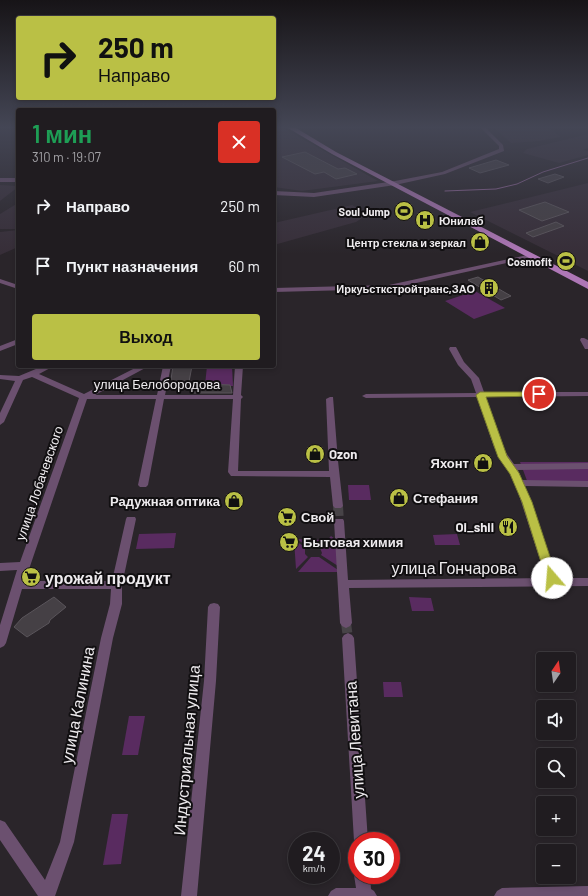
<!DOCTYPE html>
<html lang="ru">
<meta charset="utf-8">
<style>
body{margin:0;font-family:Barlow,sans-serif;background:#2d292d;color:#f1f3f6;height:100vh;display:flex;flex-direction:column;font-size:15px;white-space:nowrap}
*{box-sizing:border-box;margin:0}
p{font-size:13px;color:#a2a1a5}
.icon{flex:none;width:22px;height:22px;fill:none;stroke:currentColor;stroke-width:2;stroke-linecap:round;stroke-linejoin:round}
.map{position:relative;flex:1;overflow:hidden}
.sheet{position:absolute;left:16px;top:108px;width:260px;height:260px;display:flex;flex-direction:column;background:#201c20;border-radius:4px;box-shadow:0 2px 6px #0003,0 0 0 1px #3d3a3e}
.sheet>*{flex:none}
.hud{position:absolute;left:16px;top:16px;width:260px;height:84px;border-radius:4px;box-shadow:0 2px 6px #0003,0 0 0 1px #3d3a3e;background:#bac045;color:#111;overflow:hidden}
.needle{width:26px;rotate:13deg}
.tools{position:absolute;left:536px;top:652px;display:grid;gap:8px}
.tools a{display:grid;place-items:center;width:40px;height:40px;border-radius:4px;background:#201c20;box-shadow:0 2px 6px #0003,0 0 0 1px #3d3a3e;font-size:20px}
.speed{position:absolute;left:288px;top:832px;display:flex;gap:8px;font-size:20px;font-weight:700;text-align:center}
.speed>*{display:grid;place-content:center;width:52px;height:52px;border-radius:50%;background:#201c20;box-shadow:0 2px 6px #0003,0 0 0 1px #3d3a3e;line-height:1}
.speed small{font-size:10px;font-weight:400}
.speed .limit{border:6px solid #d22;background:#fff;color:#111}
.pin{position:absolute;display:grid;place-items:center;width:34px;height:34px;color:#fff;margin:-17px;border:2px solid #fff;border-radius:50%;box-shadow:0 1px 4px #0007}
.me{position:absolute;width:44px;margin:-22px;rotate:342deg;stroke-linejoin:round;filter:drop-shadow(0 0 3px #0008)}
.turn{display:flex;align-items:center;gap:14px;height:84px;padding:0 16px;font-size:18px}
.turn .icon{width:52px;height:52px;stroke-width:2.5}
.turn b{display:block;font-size:28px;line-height:34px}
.round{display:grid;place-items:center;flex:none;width:42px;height:42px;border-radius:4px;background:#2d292d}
.summary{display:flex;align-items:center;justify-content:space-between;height:68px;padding:0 16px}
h1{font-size:24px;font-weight:600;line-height:30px;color:#1e9e55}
.button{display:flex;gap:8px;margin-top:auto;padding:8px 16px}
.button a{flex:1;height:46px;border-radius:4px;background:#bac045;color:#111;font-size:16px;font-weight:600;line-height:46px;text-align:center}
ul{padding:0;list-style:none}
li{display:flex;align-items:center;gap:12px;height:60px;padding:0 16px}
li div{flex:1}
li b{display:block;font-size:15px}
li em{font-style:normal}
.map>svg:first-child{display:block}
</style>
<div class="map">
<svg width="588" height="896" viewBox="0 0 588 896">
<rect width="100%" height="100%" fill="#2a252a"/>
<g fill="#372e38">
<path d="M274,128H283L378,181L302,191L274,187Z"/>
<path d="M494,128H549L561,137L539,141L511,143Z"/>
<path d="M588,134V148L583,150L588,151V155L559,163L523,153L527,149Z"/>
<path d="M588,183V271L470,212Z"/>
<path d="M0,185L18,186V187L0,201Z"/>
<path d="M18,203V229H0V214Z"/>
<path d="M352,205L368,214L356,222L274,245V223Z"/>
<path d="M18,230V247L0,255V232Z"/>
</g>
<g fill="#592b60">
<path d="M475,291L505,308L474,319L445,301Z"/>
<path d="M207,366H232L233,386H195V385H205Z"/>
<path d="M520,462H588V485L529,486Z"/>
<path d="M348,485H369L371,500H349Z"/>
<path d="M176,533L174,548L136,549L139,534Z"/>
<path d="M457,534L460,545H435L433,535Z"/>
<path d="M331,536L335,539L338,566L321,555L322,553L320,548Z"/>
<path d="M297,539L324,540L317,548L308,547Z"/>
<path d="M294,540L305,547V554L308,557L296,569Z"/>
<path d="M311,557H319L338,570V572H298Z"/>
<path d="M409,597L431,598L434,611H412Z"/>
<path d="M383,682H401L403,697H384Z"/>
<path d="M129,716H145L138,755H122Z"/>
<path d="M112,814H128L121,864L103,865Z"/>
</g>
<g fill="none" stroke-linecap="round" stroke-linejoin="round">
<path stroke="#926699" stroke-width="1" d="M445,191L496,189L517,184L543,172L588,158"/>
</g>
<g fill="#454045" stroke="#5a555b">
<path d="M305,152L338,169L345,168L357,174L336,179L324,172L315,174L282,157Z"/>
<path d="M496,160L509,165L480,173L469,168Z"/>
<path d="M555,174L564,177L548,183L538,179Z"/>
<path d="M545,202L569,212L542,221L519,210Z"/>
<path d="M556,222L564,226L533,237L526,233Z"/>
<path d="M478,277L511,296L501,300L468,280Z"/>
<path d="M173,366H192L188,387L170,386Z"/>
<path d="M200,384L230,385L232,393H192L193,385H200Z"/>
<path d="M54,597L66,607L50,620L49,623L27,637L14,627L22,618Z"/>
</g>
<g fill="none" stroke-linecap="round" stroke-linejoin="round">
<g stroke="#474347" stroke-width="10" stroke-dasharray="10 5.5" stroke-linecap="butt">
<path d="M338,506L339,521"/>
<path d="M346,623L348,638"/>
</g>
<g fill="#6b506f" fill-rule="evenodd">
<path d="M481,128H486L503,145L504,151L445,174L395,185L314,197L274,195V191L314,193L395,181L442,172L499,149V146Z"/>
<rect x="0" y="178" width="18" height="4"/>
<path d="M532,254L535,256L534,257L389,289L274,292V288L389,285Z"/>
<path d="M0,279L18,285V289L0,283Z"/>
<path d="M581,338H584L588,340V349H585L580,340Z"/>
<path d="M18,339V344L0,351V346Z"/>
<path d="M450,347H456L464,362L479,378L484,392H588V396L486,397L502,447L514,464L588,463V469L518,470L522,480L588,481V487L525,486L557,578H588V586L349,588L352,623L350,626L346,628L342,626L340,623L334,521L335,519H343L344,521L348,580L546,578L517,489L510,472L494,447L477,397L366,398L362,396L366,394L476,393L471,379L458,365L449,349Z"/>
<path d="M43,366H54L39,374L84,394L139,366H149L95,395H157L163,366H171L165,395H233L235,366H243L241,395L243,397L241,399L238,471H329L326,399L330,397H333L338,461L343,506L341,508H335L333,506L330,477L231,476L228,472L233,399H164L148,485L146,487H140L138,485L156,399H87L25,581H112L126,519L127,517H135L136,519L122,585V604L113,638L74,842L55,896H38L0,840V820L5,822L45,880L60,842L101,638L110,604L111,589H22L6,643L4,646L0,648V625L17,570L0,571V563L20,562L79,398L32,377L23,380L4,422L0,425V413L15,381L0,379V375L19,376Z"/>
<path d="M214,603L218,604L220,607L216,681L197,896H181L204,681L208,607L210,604Z"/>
<path d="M348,633L352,635L354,638L368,841H357V847L354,841L342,638L344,635Z"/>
<path d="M357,870V875H370L371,889L374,891L377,896H328L331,891L336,888H356L354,875Z"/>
<path d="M588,886V896H494L497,891L502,888Z"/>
</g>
<path fill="#ae77b6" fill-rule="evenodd" d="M288,128H296L336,152L588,282V289L332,154Z"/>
</g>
<linearGradient id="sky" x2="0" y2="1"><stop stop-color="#171417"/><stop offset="0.5" stop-color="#444655"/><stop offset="1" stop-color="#444655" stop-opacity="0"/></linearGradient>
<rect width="588" height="254" fill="url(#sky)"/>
<path fill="#bac045" stroke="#797d2d" d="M539,392L543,394L542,396L486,397L507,456L519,473L532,502L557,578L552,582L546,578L522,502L510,474L498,457L476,395L480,392Z"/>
<defs>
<g id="stadium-disc" transform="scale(1)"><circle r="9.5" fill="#bac045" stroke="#110f11"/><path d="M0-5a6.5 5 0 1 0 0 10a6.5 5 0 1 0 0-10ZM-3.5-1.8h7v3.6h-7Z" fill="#111"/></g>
<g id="hospital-disc" transform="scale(1)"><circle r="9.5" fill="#bac045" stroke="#110f11"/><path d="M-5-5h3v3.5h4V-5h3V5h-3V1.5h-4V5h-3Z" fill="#111"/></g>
<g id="shop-disc" transform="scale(1)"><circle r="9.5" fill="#bac045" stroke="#110f11"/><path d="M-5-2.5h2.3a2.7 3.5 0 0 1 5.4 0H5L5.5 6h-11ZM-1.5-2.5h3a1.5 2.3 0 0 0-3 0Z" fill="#111"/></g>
<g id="building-disc" transform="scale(1)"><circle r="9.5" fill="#bac045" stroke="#110f11"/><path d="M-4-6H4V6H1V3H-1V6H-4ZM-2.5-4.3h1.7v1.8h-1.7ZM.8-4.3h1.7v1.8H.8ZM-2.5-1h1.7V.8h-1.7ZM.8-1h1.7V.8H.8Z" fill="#111"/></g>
<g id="supermarket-disc" transform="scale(1)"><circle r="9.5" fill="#bac045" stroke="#110f11"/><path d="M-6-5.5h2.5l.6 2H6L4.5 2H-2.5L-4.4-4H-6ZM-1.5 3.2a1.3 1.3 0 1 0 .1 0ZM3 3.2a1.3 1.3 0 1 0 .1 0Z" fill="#111"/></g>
<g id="restaurant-disc" transform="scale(1)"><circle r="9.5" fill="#bac045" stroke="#110f11"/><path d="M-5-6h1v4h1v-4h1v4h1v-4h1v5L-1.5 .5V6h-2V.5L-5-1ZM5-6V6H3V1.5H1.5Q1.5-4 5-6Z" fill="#111"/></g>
</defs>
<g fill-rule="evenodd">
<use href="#stadium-disc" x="404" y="211"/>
<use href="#hospital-disc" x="425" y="220"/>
<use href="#shop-disc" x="480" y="242"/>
<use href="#stadium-disc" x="566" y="261"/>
<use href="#building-disc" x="489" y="288"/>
<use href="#shop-disc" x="315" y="454"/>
<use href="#shop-disc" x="483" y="463"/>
<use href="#shop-disc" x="399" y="498"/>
<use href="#shop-disc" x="234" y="501"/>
<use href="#supermarket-disc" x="287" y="517"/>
<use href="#restaurant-disc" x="508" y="527"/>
<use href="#supermarket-disc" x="289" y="542"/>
<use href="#supermarket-disc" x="31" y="577"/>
</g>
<g text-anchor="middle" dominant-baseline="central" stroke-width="4" stroke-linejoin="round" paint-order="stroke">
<g font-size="11" font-weight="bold" fill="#eeebee" stroke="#110f11" text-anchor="end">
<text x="390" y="211">Soul Jump</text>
<text x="439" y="220" text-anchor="start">Юнилаб</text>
<text x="466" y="242">Центр стекла и зеркал</text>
<text x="552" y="261">Cosmofit</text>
<text x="475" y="288">Иркуьсткстройтранс,ЗАО</text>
</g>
<g font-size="13" fill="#eeebee" stroke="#110f11">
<text x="157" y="384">улица Белобородова</text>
<text transform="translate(39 483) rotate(-71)">улица Лобачевского</text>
</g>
<g font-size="13" font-weight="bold" fill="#eeebee" stroke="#110f11" text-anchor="start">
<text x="329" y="454">Ozon</text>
<text x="469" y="463" text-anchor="end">Яхонт</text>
<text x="413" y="498">Стефания</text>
<text x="220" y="501" text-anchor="end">Радужная оптика</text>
<text x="301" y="517">Свой</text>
<text x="494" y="527" text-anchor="end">Oi_shii</text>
<text x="303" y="542">Бытовая химия</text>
</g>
<g font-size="16" fill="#eeebee" stroke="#110f11">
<text x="454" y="567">улица Гончарова</text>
<text transform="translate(77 705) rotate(-79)">улица Калинина</text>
<text transform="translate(354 740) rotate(-94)">улица Левитана</text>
<text transform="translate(186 750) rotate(-85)">Индустриальная улица</text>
</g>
<g font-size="16" font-weight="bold" fill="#eeebee" stroke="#110f11" text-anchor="start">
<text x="45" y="577">урожай продукт</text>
</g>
</g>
</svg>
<div class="tools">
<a><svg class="needle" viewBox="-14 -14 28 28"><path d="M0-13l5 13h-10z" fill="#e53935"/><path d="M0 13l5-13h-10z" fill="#a2a1a5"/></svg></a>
<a><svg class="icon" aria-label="sound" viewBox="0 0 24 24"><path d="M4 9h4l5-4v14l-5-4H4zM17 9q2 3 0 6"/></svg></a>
<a><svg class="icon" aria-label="search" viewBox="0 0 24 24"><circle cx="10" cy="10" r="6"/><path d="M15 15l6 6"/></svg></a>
<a>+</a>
<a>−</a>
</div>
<div class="speed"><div>24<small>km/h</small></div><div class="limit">30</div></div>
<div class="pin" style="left:539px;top:394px;background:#d93025"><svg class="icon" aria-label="arrive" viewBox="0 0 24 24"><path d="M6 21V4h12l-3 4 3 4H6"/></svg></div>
<svg class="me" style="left:552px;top:578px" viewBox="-20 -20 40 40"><circle r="19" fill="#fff"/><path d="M0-13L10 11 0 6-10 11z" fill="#bac045"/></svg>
<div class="hud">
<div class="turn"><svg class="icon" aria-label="right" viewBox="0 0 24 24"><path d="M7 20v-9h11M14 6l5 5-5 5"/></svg><div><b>250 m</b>Направо</div></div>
</div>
<section class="sheet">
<div class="summary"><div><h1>1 мин</h1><p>310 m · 19:07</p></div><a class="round" style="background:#d93025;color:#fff"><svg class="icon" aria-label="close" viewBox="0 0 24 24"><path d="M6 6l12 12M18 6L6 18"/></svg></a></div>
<ul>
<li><svg class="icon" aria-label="right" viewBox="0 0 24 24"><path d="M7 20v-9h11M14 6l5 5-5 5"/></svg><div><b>Направо</b></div><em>250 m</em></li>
<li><svg class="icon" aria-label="arrive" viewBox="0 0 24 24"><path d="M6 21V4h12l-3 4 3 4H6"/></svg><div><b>Пункт назначения</b></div><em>60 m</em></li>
</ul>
<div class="button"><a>Выход</a></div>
</section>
</div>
